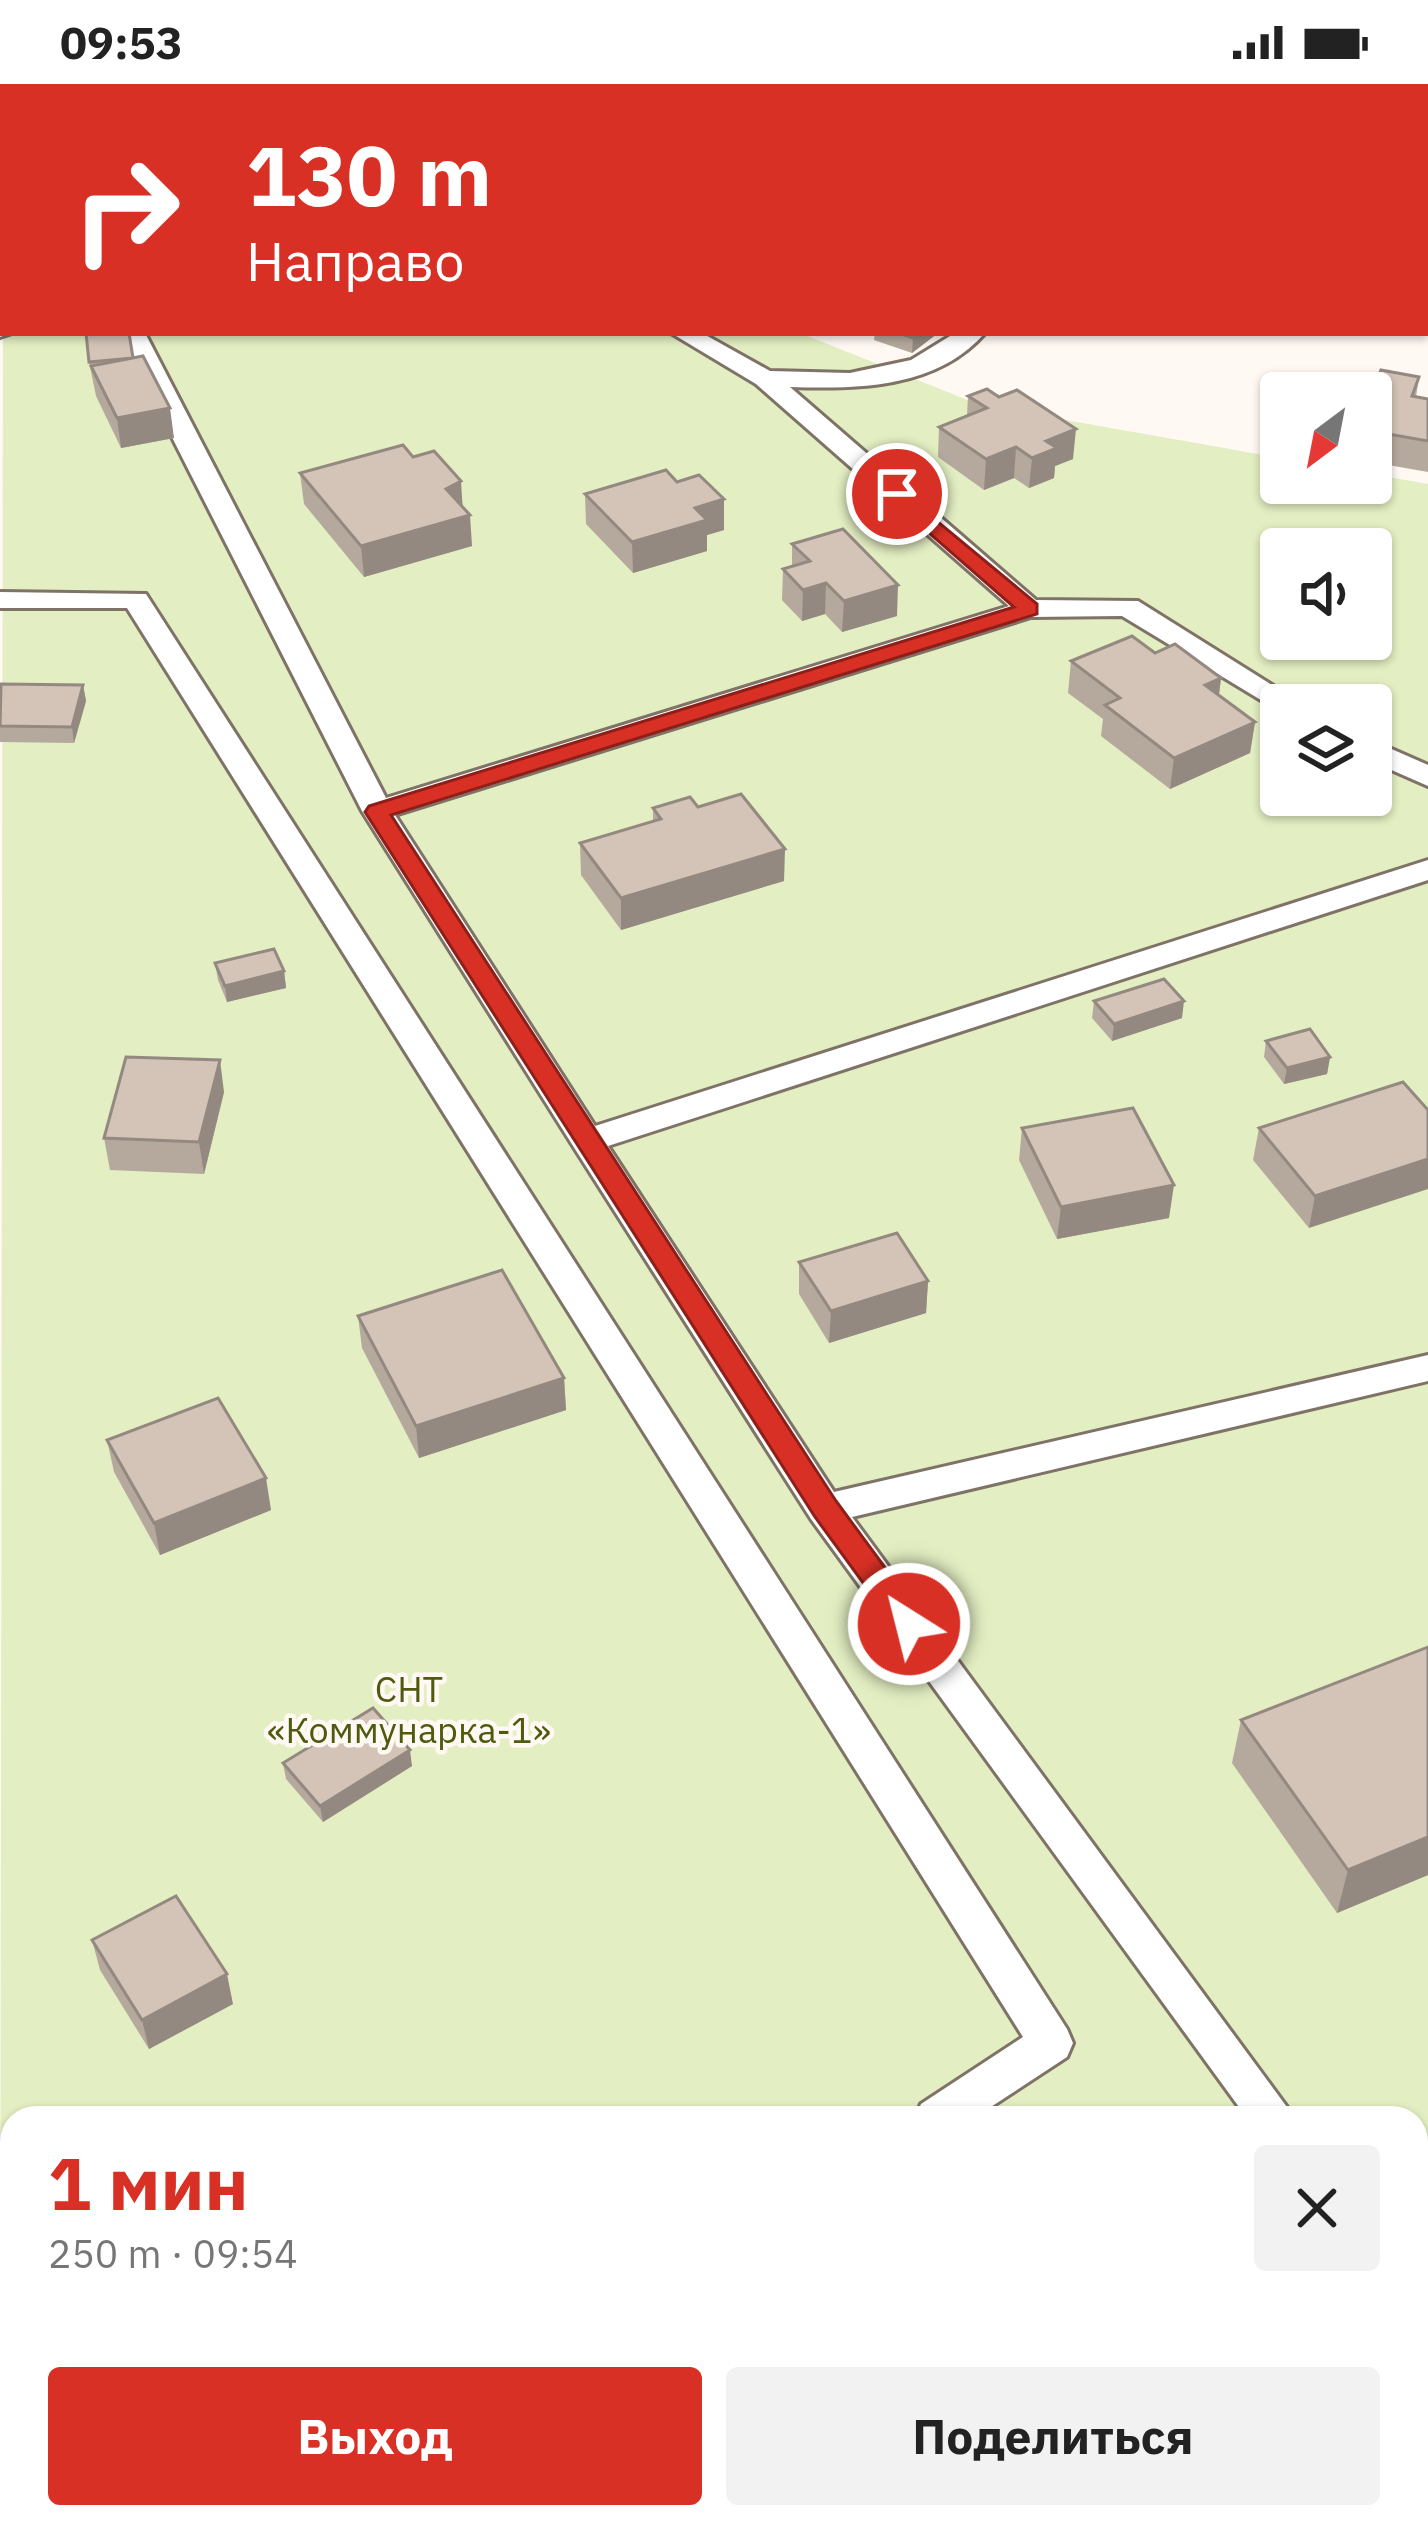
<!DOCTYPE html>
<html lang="ru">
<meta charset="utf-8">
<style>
body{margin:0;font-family:"IBM Plex Sans",sans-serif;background:#f2f2f2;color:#222;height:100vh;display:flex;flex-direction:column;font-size:45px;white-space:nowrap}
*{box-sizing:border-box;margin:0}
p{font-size:39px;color:#767676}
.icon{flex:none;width:66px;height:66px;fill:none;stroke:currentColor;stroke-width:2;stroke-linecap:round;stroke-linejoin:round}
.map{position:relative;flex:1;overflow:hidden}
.drawer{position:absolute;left:0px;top:2022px;width:1428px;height:423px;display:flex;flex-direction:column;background:#fff;border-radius:36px 36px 0 0;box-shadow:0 3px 9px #0004}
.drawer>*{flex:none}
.guide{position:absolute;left:0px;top:0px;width:1428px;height:252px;box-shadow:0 3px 9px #0004;background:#d93025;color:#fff;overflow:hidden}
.needle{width:78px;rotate:212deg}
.tools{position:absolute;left:1260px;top:288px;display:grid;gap:24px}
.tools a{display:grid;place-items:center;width:132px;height:132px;border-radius:12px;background:#fff;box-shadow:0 3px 9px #0004;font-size:60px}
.pin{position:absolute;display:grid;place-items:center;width:102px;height:102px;color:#fff;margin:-51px;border:6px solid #fff;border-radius:50%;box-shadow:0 3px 12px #0007}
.me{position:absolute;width:132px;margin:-66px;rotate:324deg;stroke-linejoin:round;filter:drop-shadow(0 0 9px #0008)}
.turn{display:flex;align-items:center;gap:42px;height:252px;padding:0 48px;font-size:54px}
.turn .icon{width:156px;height:156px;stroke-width:2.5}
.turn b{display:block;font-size:84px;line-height:102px}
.round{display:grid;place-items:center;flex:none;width:126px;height:126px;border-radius:12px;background:#f2f2f2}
.overview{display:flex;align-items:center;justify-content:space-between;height:204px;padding:0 48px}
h1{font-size:72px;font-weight:700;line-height:90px;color:#d93025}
.cta{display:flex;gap:24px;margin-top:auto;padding:24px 48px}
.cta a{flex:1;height:138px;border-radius:12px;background:#d93025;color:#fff;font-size:48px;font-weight:700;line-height:138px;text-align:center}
.cta a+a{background:#f2f2f2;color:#222}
.status{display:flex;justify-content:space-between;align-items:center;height:84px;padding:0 60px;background:#fff;direction:ltr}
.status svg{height:33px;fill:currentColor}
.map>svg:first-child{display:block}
</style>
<div class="status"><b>09:53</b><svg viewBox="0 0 49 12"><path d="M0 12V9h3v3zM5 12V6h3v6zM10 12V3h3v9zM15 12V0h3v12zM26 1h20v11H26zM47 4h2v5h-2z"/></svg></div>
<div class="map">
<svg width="1428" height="2444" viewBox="0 0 1428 2444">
<rect width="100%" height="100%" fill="#fff8f3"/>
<path fill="#e3eec2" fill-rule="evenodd" d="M3,222V249H800L980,321L1281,374V399H1371V390L1428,400V2444H0ZM1281,465H1371V555H1281ZM1281,621H1371V711H1281ZM12,2034H1416V2433H12Z"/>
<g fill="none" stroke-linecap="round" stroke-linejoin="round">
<g stroke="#7f7266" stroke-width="6">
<g id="service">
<path d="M3,236V249H12L0,253Z"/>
<path d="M119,249H145L386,714L1009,522L756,300L671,249H702L770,287L850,289L911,276L955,249H985C936,305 857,305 790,303L1036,516L1138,517L1304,621H1281L1279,627L1122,532L1031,533L395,731L595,1042L1428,776V796L608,1062L834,1408L1428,1271V1297L852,1433L1295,2034H1247L811,1435L575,1065L362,727Z"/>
<path d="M0,508L146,510L1067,1945L1073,1959L1067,1973L974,2034H915L921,2020L1023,1953L127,524H0Z"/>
<path d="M1371,656L1428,681V702L1371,677Z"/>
<path d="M1416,2207L1428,2212V2267L1416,2263Z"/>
<path d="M306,2433H367L362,2444H301Z"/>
<path d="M520,2433H571L576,2444H525Z"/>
</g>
</g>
<use href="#service" fill="#fff" fill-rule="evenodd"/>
</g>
<g fill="#b5a99d">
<path d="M38,0H215V3H39Z"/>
<path d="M1425,45L1428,46V147L1425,146Z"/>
<path d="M875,249H938L912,269L874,256Z"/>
<path d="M133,274L174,354L121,364L96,312L89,278Z"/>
<path d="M1419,293L1416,313L1428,315V388L1371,378V310Z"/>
<path d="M968,312L1073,375L1055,382L1054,394L1029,404L1014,394L984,406L938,373L939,343L967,332Z"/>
<path d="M300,389L463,424L472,462L364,493L304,420Z"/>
<path d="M585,410L724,446L707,451V467L633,489L586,440Z"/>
<path d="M792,460L897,532L842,548L825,530L802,537L782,516L783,485L792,482Z"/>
<path d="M1155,569L1221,594L1219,611L1255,638L1250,669L1170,705L1101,652L1103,635L1068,609L1071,577Z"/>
<path d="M83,601L86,617L74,659L0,658V605Z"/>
<path d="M698,723L784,797L621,846L581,791L580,759L653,738V724Z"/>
<path d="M215,879L284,887L286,904L227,918L218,896Z"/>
<path d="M1094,917L1182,934L1112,957L1092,934Z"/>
<path d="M1266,957L1330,973L1327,990L1284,1000L1264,973Z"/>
<path d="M224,1008L204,1090L110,1086L104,1054Z"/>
<path d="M1428,1026L1309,1144L1253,1076L1259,1044Z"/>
<path d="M1022,1044L1169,1134L1057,1155L1019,1076Z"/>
<path d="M799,1178L928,1197L926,1229L829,1259L799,1210Z"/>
<path d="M358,1232L564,1294L566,1326L419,1374L362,1264Z"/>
<path d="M107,1356L271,1426L160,1471L114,1388Z"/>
<path d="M1428,1563V1791L1337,1829L1232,1679L1241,1636Z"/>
<path d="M283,1679L412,1682L323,1738L286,1695Z"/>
<path d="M92,1856L233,1920L149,1965L100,1886Z"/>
</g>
<g fill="#948980">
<path d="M144,0H215V3H135Z"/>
<path d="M765,0H790V2L762,3Z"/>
<path d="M919,249H938L912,269L913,254Z"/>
<path d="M170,324L174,354L121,364L117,334Z"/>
<path d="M1076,345L1073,375L1055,382L1054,394L1029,404L1032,374L1046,357Z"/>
<path d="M1016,363L1014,394L984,406L986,375Z"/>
<path d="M461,397L463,428L446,405Z"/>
<path d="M724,415V446L707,451V467L633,489L632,458L695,424Z"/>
<path d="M470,431L472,462L364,493L361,462Z"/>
<path d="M826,499L825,530L802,537L803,506Z"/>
<path d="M898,501L897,532L842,548L844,517Z"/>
<path d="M1221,594L1217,626L1205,601Z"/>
<path d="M83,601L86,617L74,659L72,643Z"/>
<path d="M1255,638L1250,669L1170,705L1174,674Z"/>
<path d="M785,765L784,797L621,846V814Z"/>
<path d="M284,887L286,904L227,918L225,902Z"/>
<path d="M1184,917L1182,934L1112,957L1114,940Z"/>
<path d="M1330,973L1327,990L1284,1000L1287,984Z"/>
<path d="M220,976L224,1008L204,1090L199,1058Z"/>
<path d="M1428,1075V1105L1309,1144L1315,1112Z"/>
<path d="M1174,1101L1169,1134L1057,1155L1061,1123Z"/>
<path d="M928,1197L926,1229L829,1259L831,1227Z"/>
<path d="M564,1294L566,1326L419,1374L416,1342Z"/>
<path d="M266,1394L271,1426L160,1471L154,1439Z"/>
<path d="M410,1666L412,1682L323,1738L320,1722Z"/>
<path d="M1428,1753V1791L1337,1829L1348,1786Z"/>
<path d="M227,1890L233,1920L149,1965L142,1936Z"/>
</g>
<g fill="#d3c4b7" stroke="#948980" stroke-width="3">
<path d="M74,0H144L135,3H79Z"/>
<path d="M674,0H765L762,3H671Z"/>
<path d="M1425,45L1428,46V116L1425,115Z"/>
<path d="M86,249H129L133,274L89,278Z"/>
<path d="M899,249H919L913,254Z"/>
<path d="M143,272L170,324L117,334L91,282Z"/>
<path d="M1381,286L1419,293L1412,312L1428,315V357L1371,347V310Z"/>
<path d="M987,305L999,313L1017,306L1076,345L1046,357L1057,364L1032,374L1016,363L986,375L939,343L987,324L968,312Z"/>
<path d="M403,361L413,373L434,367L461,397L446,405L470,431L361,462L300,389Z"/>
<path d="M666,386L677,398L699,391L724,415L695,424L707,436L632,458L585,410Z"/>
<path d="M843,445L898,501L844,517L826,499L803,506L783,485L810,477L792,460Z"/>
<path d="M1132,552L1155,569L1175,560L1221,594L1205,601L1255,638L1174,674L1105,621L1120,614L1071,577Z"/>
<path d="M1,600L83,601L72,643L0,642Z"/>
<path d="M741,710L785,765L621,814L580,759L661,735L653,724L690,713L698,723Z"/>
<path d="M274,865L284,887L225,902L215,879Z"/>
<path d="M1164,895L1184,917L1114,940L1094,917Z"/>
<path d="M1310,945L1330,973L1287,984L1266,957Z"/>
<path d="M126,973L220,976L199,1058L104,1054Z"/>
<path d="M1403,998L1428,1026V1075L1315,1112L1259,1044Z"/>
<path d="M1133,1024L1174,1101L1061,1123L1022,1044Z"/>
<path d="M897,1149L928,1197L831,1227L799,1178Z"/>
<path d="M502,1186L564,1294L416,1342L358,1232Z"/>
<path d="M218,1314L266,1394L154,1439L107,1356Z"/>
<path d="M1428,1563V1753L1348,1786L1241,1636Z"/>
<path d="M373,1624L410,1666L320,1722L283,1679Z"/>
<path d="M176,1812L227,1890L142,1936L92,1856Z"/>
</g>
<path fill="#d93025" stroke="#8d1f18" stroke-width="3" d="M897,404L1037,520V530L391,731L836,1417L920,1531L924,1540L920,1548H899L815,1433L365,728L369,722L1014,523L889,414V406Z"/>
<g text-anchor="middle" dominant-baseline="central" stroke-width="9" stroke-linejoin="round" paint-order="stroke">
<g font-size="36" fill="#4e5b0e" stroke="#fff8f3">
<text x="409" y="1604">СНТ<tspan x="409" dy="41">«Коммунарка-1»</tspan></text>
</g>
</g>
</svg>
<div class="tools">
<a><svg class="needle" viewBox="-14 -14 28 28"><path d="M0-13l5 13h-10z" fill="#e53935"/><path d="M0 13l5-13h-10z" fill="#767676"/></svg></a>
<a><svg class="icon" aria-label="sound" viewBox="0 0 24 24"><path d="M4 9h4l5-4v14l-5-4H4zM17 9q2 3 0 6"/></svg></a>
<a><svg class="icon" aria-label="layers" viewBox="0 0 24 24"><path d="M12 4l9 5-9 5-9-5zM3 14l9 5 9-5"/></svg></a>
</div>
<div class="pin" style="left:897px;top:410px;background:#d93025"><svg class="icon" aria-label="arrive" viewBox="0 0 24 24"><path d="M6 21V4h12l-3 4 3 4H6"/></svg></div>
<svg class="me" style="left:909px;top:1540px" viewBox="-20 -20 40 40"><circle r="17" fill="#d93025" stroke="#fff" stroke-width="3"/><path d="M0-11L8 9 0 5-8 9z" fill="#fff"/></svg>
<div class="guide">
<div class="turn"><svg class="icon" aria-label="right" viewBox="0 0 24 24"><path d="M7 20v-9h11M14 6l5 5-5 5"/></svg><div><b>130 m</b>Направо</div></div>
</div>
<section class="drawer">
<div class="overview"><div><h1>1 мин</h1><p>250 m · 09:54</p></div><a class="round"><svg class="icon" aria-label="close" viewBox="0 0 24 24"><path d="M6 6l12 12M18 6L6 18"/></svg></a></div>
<div class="cta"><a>Выход</a><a>Поделиться</a></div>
</section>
</div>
